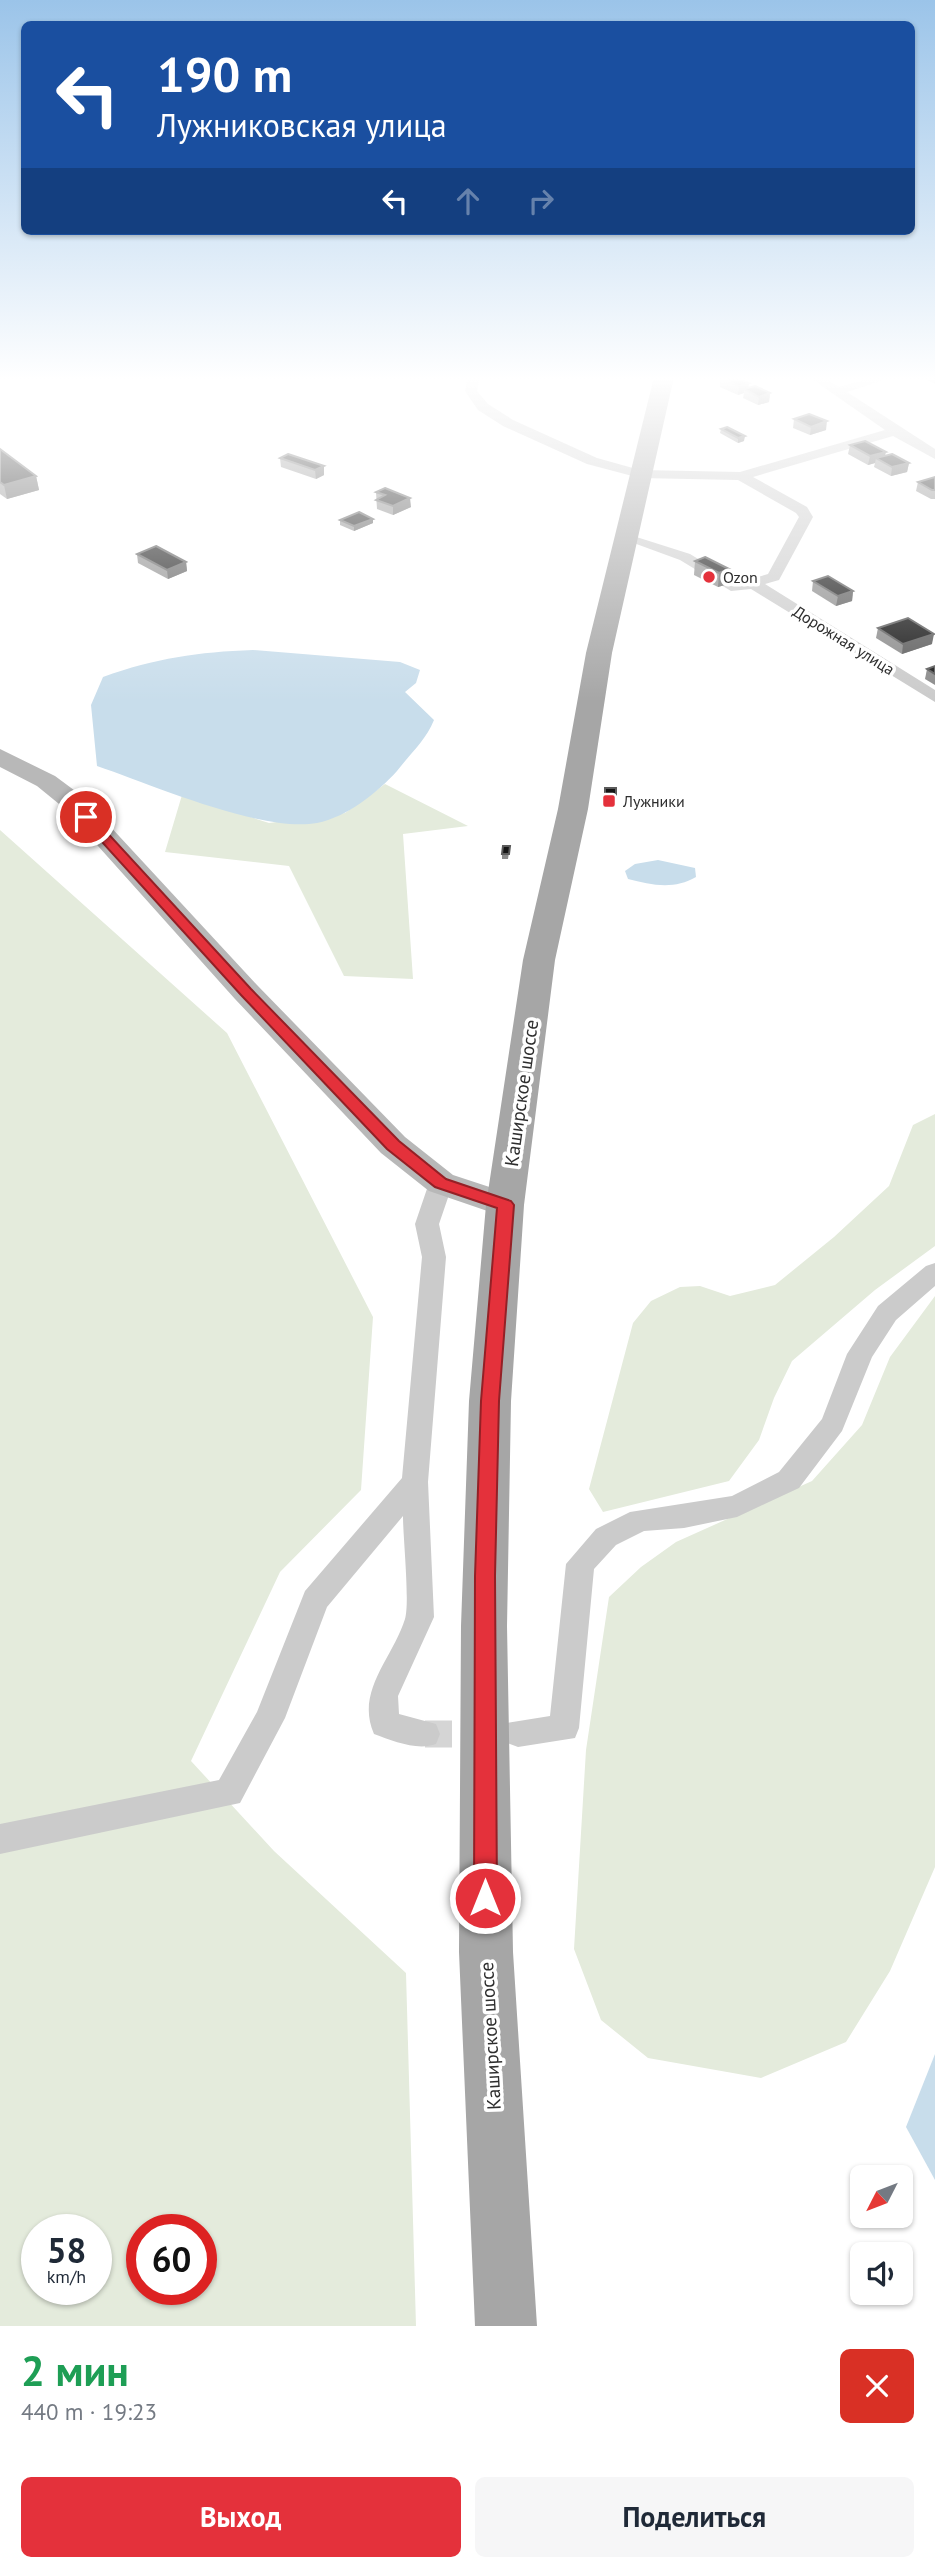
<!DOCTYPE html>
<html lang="ru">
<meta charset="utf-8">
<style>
body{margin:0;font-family:"PT Sans",sans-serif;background:#f6f6f7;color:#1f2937;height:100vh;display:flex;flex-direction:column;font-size:26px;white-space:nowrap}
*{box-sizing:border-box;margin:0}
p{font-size:23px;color:#747a83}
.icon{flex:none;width:38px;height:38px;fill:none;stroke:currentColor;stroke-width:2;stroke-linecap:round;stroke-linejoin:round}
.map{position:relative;height:2326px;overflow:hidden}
.side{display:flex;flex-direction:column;background:#fff;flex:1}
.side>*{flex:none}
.top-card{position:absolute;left:21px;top:21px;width:894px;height:214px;border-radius:10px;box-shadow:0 2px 5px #0004;background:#1a4fa0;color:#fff;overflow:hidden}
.needle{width:46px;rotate:228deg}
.buttons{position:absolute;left:850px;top:2165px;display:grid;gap:14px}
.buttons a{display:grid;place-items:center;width:63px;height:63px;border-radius:10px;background:#fff;box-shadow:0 2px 5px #0004;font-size:35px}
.speed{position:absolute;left:21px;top:2214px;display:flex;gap:14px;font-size:35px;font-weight:700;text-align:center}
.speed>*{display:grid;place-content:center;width:91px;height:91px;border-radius:50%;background:#fff;box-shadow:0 2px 5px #0004;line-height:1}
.speed small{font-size:18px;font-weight:400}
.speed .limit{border:10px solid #d22;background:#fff;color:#111}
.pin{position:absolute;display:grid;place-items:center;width:60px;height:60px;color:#fff;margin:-30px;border:4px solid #fff;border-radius:50%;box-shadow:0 2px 7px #0007}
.me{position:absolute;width:77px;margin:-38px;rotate:0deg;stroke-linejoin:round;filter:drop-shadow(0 0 5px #0008)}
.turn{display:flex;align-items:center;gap:24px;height:147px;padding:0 21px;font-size:32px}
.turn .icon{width:91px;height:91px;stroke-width:2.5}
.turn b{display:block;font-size:49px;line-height:60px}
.lanes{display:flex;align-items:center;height:66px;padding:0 21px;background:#0003;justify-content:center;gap:35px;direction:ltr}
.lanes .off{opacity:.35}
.round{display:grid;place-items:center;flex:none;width:74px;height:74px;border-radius:10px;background:#f6f6f7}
.head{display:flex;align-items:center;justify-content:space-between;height:119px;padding:0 21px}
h1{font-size:42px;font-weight:700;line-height:52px;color:#1e9e55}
.primary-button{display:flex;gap:14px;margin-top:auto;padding:14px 21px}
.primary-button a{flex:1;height:80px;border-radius:10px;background:#e4313b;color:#fff;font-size:28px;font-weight:700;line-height:80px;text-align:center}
.primary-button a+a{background:#f6f6f7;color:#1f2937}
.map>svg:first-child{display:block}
</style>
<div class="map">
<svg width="935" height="2326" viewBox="0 0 935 2326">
<rect width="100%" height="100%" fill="#fff"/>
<g fill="#e4ebdc" fill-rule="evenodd">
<path d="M385,784L468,826L403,834L413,979L344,976L289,866L165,852L182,795L269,823L345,813Z"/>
<path d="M0,830L227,1033L373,1317L361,1490L280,1572L191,1761L274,1851L406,1973L416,2326H0ZM37,2230H96V2289H37ZM142,2230H201V2289H142Z"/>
<path d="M935,1114V1246L875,1290L792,1361L774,1398L759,1440L729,1481L603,1512L589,1489L633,1323L651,1301L680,1287L700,1286L730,1296L775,1285L834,1237L889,1186L913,1125Z"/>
<path d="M935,1296V1867L890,1971L846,2042L761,2078L648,2058L601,2020L574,1949L586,1750L609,1597L641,1567L676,1542L812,1481L862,1425L890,1357Z"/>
</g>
<g fill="#c8ddeb">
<path d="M253,650L400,662L420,670L416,683L405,692L434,720C426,740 410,754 397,771C377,793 347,817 317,823C262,833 153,785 97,766L91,705L103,677C156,658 198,652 253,650Z"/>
<path d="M658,860L695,868L696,877C674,890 651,885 628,879L625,871L635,864Z"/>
<path d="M935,2054V2180L906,2127Z"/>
</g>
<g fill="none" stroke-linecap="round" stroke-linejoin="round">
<path stroke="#d5d5d5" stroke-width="27" stroke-dasharray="27 14" stroke-linecap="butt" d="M425,1734H491"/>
<g fill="#cbcbcb" fill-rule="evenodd">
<path d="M468,377H480L477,391L488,404L513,420L597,458L640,470L740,472L885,430L809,377H823L839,387L874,377H893L847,392L935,449V459L893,436L753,477L807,507L813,517L779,580L765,584L935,690V702L751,589L731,591L680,560L620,538L627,534L690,554L738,583L768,574L799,517L796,513L738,480L640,478L587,464L503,426L478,410L465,391Z"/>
<path d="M441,1175L449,1177L453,1183L439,1224L446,1257L428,1482L434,1617L398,1696L399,1714L436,1724L440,1734L436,1744C417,1751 393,1741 374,1734C355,1691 393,1658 405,1619C410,1602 403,1538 403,1516L327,1607L285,1718L240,1803L0,1854V1824L219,1780L257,1712L305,1591L402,1478L422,1257L415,1224L429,1183L433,1177Z"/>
<path d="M935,1263V1286L896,1320L872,1357L842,1431L799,1488L737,1517L684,1528L644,1531L616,1545L594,1569L579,1728L575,1738L518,1747L507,1743L503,1733L507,1723L550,1716L566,1564L596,1529L630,1512L732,1496L779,1472L822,1419L847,1354L878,1306L926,1266Z"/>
</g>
<path fill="#b8b8b8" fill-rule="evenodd" d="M0,749L55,776L82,796L257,985L405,1137L453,1175L517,1196L522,1205L517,1214L505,1217L429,1191L381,1153L235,999L64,808L37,786L0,767Z"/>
<path fill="#a6a6a6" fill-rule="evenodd" d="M654,377H674L612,653L588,809L555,960L524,1205L511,1401L507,1626L513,1952L537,2326H475L459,1952L461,1626L469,1401L486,1205L523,960L558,809L586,653Z"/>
</g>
<g fill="#8a8a8a">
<path d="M926,377H935V384L925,379Z"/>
<path d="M720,378L749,388L770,393L769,402L758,405L743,398L744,393L738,395L720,387Z"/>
<path d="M794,419L826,430L810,435L793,428Z"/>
<path d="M721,429L744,441L738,443L720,433Z"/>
<path d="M850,445L909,463L907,472L891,476L874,467L875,463L868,465L848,454Z"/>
<path d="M0,449L36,476L39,490L7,499L0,494Z"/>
<path d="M280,458L324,466V475L316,479L281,467Z"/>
<path d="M935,477V499H931L916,491L918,482Z"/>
<path d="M376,492L411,507L393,515L377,509Z"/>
<path d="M373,519V523L354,531L340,525V520Z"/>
<path d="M137,554L186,562L187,571L168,579L138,563Z"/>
<path d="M695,561L729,569L728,584L718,587L694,575Z"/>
<path d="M813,581L853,591L852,601L836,606L812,591Z"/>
<path d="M878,628L932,644L902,654L876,638Z"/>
<path d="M935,666V685L925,679L927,669Z"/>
<path d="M605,788H616L615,805H605Z"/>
<path d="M510,846L508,859H502V854Z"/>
</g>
<g fill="#5b5b5b">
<path d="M749,383L748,391L744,389V393L738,395L739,386Z"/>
<path d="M770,393L769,402L758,405L759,397Z"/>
<path d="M827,421L826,430L810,435L811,427Z"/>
<path d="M745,436L744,441L738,443V438Z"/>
<path d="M886,452L884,460L876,458L875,463L868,465L870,456Z"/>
<path d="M909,463L907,472L891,476L892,467Z"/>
<path d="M324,466V475L316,479L315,470Z"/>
<path d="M36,476L39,490L7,499L4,485Z"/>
<path d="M410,498L411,507L393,515V506Z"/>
<path d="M373,519V523L354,531V526Z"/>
<path d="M186,562L187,571L168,579L167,570Z"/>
<path d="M729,569L728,584L718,587L719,573Z"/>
<path d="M853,591L852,601L836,606L838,596Z"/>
<path d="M934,634L932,644L902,654L903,644Z"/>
</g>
<g fill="#151515" stroke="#5b5b5b" stroke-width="2">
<path d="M725,377H735L749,383L739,386L720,378Z"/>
<path d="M755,386L770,393L759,397L744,389Z"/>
<path d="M809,414L827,421L811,427L794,419Z"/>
<path d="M727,427L745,436L738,438L721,429Z"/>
<path d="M865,441L886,452L870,456L850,445Z"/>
<path d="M0,449L36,476L4,485L0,482Z"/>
<path d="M288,454L324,466L315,470L280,458Z"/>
<path d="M892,454L909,463L892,467L876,458Z"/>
<path d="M935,477V490H932L918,482Z"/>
<path d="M385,488L410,498L393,506L376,500L385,495L376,492Z"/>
<path d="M359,512L373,519L354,526L340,520Z"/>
<path d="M156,546L186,562L167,570L137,554Z"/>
<path d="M705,557L729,569L719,573L695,561Z"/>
<path d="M828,576L853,591L838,596L813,581Z"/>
<path d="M908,618L934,634L903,644L878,628Z"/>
<path d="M935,666V674L927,669Z"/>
<rect x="605" y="788" width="11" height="12"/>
<path d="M503,846H510L509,854H502Z"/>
</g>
<linearGradient id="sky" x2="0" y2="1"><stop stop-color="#9bc4e9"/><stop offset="0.54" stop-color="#fff"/><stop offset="1" stop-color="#fff" stop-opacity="0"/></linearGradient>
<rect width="935" height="702" fill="url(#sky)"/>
<path fill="#e4313b" stroke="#942026" stroke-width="2" d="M86,813L91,815L251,989L399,1141L446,1179L511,1201L514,1205L499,1401L495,1576L497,1898L493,1906L485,1909L477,1906L474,1898L475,1576L481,1401L497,1208L435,1187L387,1149L241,995L82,820L80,817Z"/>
<g fill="#e4313b" stroke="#fff" stroke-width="2.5">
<circle cx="709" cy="577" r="7"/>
<rect x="602" y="794" width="14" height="14" rx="3.5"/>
</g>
<g text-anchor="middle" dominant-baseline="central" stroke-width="7" stroke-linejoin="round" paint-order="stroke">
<g font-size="16" fill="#2e2e2e" stroke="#fff" text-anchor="start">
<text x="723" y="577">Ozon</text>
<text x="623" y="801">Лужники</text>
</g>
<g font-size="16" fill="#2e2e2e" stroke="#fff">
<text transform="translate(844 640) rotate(32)">Дорожная улица</text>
</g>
<g font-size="19" fill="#2e2e2e" stroke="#fff">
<text transform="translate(521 1093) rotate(-82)">Каширское шоссе</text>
<text transform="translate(490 2036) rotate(-93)">Каширское шоссе</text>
</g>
</g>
</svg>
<div class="buttons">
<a><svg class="needle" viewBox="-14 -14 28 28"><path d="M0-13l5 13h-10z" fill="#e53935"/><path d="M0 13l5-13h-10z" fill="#747a83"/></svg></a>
<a><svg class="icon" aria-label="sound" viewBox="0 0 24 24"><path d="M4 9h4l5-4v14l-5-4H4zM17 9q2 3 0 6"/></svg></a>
</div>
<div class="speed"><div>58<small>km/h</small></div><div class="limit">60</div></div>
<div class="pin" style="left:86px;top:817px;background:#d93025"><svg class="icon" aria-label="arrive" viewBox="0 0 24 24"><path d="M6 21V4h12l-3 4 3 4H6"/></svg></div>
<svg class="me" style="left:485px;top:1898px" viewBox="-20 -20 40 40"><circle r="17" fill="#e4313b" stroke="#fff" stroke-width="3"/><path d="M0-11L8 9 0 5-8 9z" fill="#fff"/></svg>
<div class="top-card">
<div class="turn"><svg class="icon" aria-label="left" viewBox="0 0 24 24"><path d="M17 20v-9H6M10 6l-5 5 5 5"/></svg><div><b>190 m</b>Лужниковская улица</div></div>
<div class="lanes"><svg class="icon" aria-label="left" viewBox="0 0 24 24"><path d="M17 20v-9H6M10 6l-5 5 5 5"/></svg><svg class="icon off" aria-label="ahead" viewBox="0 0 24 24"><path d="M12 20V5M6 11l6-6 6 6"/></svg><svg class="icon off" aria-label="right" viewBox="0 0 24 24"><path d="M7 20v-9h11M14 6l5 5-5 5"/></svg></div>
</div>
</div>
<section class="side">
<div class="head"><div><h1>2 мин</h1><p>440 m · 19:23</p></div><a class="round" style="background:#d93025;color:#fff"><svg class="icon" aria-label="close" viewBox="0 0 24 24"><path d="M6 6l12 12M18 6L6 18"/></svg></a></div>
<div class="primary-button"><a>Выход</a><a>Поделиться</a></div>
</section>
